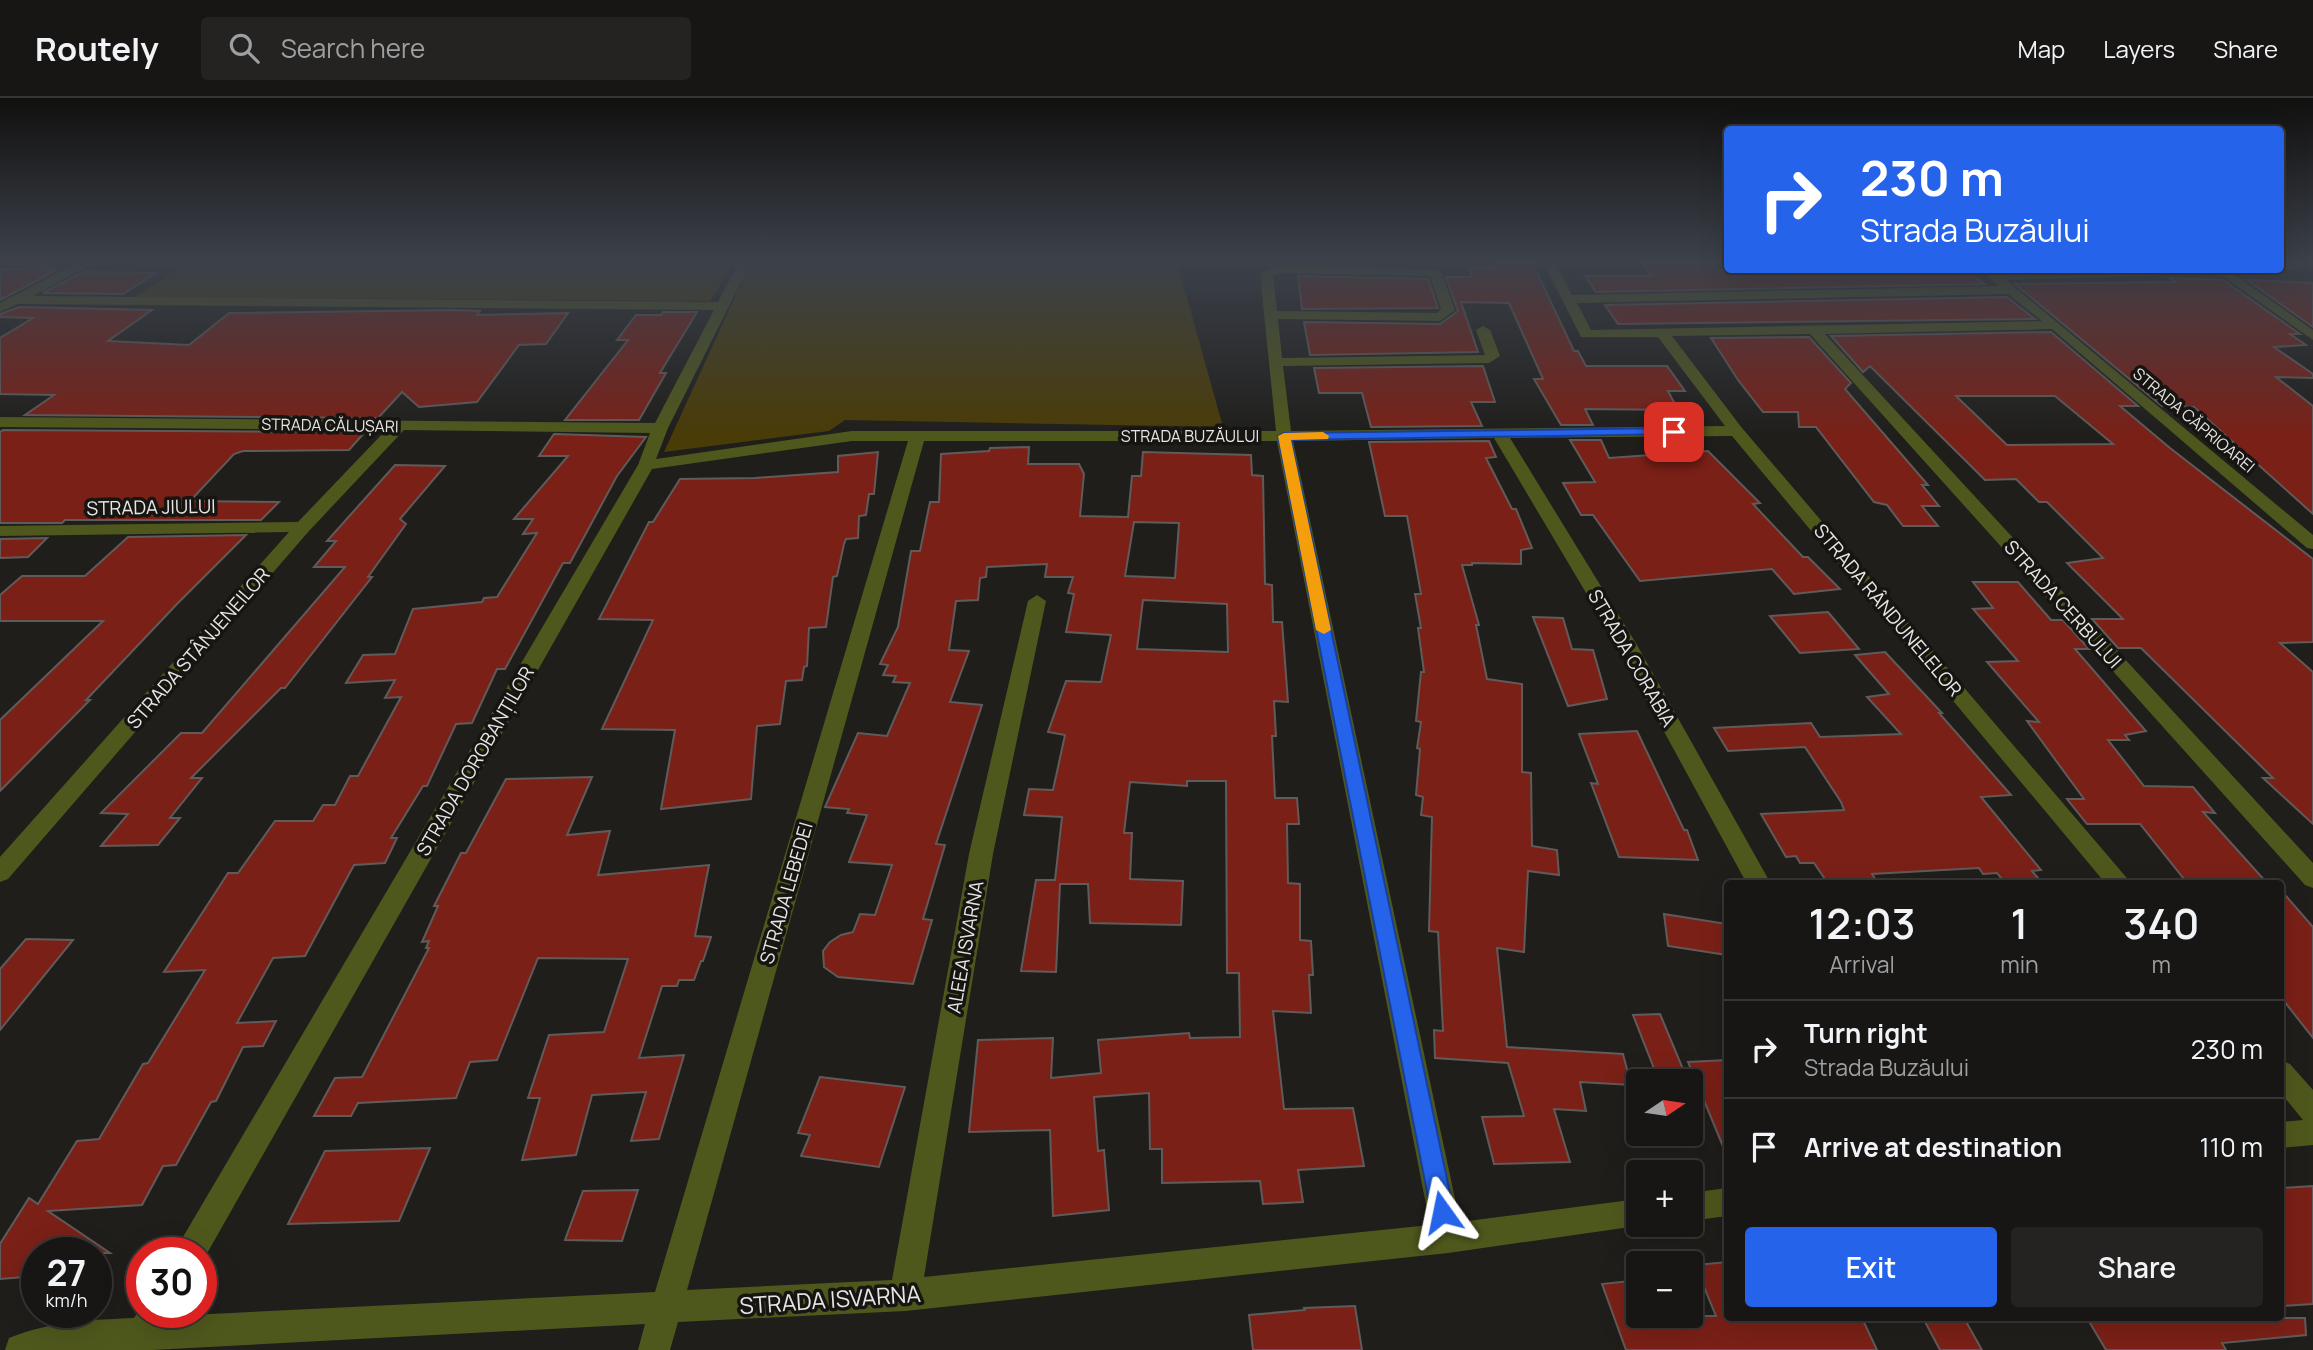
<!DOCTYPE html>
<meta charset="utf-8">
<style>
body{margin:0;font-family:Manrope,sans-serif;background:#242322;color:#f1f3f6;height:100vh;display:flex;flex-direction:column;font-size:26px;white-space:nowrap}
*{box-sizing:border-box;margin:0}
p{font-size:23px;color:#9e9fa0}
.icon{flex:none;width:38px;height:38px;fill:none;stroke:currentColor;stroke-width:2;stroke-linecap:round;stroke-linejoin:round}
.map{position:relative;flex:1;overflow:hidden}
.panel{position:absolute;left:1724px;top:782px;width:560px;height:441px;display:flex;flex-direction:column;background:#171614;border-radius:7px;box-shadow:0 7px 28px #0002,0 0 0 2px #363534}
.panel>*{flex:none}
.top-card{position:absolute;left:1724px;top:28px;width:560px;height:147px;border-radius:7px;box-shadow:0 7px 28px #0002,0 0 0 2px #363534;background:#2563eb;color:#fff;overflow:hidden}
.needle{width:46px;rotate:77deg}
.tools{position:absolute;left:1626px;top:971px;display:grid;gap:14px}
.tools a{display:grid;place-items:center;width:77px;height:77px;border-radius:7px;background:#171614;box-shadow:0 7px 28px #0002,0 0 0 2px #363534;font-size:35px}
.speed{position:absolute;left:21px;top:1139px;display:flex;gap:14px;font-size:35px;font-weight:700;text-align:center}
.speed>*{display:grid;place-content:center;width:91px;height:91px;border-radius:50%;background:#171614;box-shadow:0 7px 28px #0002,0 0 0 2px #363534;line-height:1}
.speed small{font-size:18px;font-weight:400}
.speed .limit{border:10px solid #d22;background:#fff;color:#111}
.pin{position:absolute;display:grid;place-items:center;width:60px;height:60px;color:#fff;margin:-30px;border-radius:14px;box-shadow:0 4px 10px #0006}
.me{position:absolute;width:77px;margin:-38px;rotate:348deg;stroke-linejoin:round;filter:drop-shadow(0 0 5px #0008)}
.turn{display:flex;align-items:center;gap:24px;height:147px;padding:0 21px;font-size:32px}
.turn .icon{width:91px;height:91px;stroke-width:2.5}
.turn b{display:block;font-size:49px;line-height:60px}
.eta{display:flex;justify-content:space-evenly;align-items:center;height:119px;text-align:center}
.eta b{font-size:42px;font-weight:600;line-height:49px}
.cta{display:flex;gap:14px;margin-top:auto;padding:14px 21px}
.cta a{flex:1;height:80px;border-radius:7px;background:#2563eb;color:#fff;font-size:28px;font-weight:600;line-height:80px;text-align:center}
.cta a+a{background:#242322;color:#f1f3f6}
ul{padding:0;list-style:none}
li{display:flex;align-items:center;gap:21px;height:98px;padding:0 21px;border-top:2px solid #363534}
li div{flex:1}
li b{display:block;font-size:26px}
li em{font-style:normal}
header{display:flex;align-items:center;gap:42px;box-sizing:border-box;height:98px;padding:0 35px;background:#171614;border-bottom:2px solid #363534}
header strong{font-size:33px}
nav{display:flex;gap:38px;margin-inline-start:auto;font-size:24px}
.search{width:490px;height:63px;background:#242322;display:flex;align-items:center;gap:18px;box-sizing:border-box;padding:0 24px;border-radius:7px;color:#9e9fa0;font-size:26px}
.map>svg:first-child{display:block}
</style>
<header>
<strong>Routely</strong>
<div class="search"><svg class="icon" aria-label="search" viewBox="0 0 24 24"><circle cx="10" cy="10" r="6"/><path d="M15 15l6 6"/></svg>Search here</div>
<nav><a>Map</a><a>Layers</a><a>Share</a></nav>
</header>
<div class="map">
<svg width="2313" height="1252" viewBox="0 0 2313 1252">
<rect width="100%" height="100%" fill="#1f1e1b"/>
<g fill="#4a3c07">
<path d="M190,164H734L710,203L134,199Z"/>
<path d="M751,164H1177L1223,329L845,322L829,333L664,354Z"/>
</g>
<g fill="#7a2017" stroke="#605b5a" stroke-width="2" fill-rule="evenodd">
<path d="M1494,164H1532L1574,253H1578L1586,268H1667L1685,293H1668L1678,312L1585,311L1593,327H1561L1534,281H1543L1509,205L1461,204L1478,254L1310,257L1304,224L1440,226L1458,213L1446,179H1472L1469,169L1496,170Z"/>
<path d="M1642,164H1712L1717,172L1778,174L1964,172L1985,186L1596,194L1585,178H1651Z"/>
<path d="M53,170L48,173H55L0,202V171Z"/>
<path d="M83,174L156,175L123,196L43,195Z"/>
<path d="M1298,178L1428,181L1438,210L1302,211Z"/>
<path d="M2169,180L2223,182L2300,236H2290L2306,247L2274,249L2313,276V280L2276,279L2313,308V416L2194,309L2162,308L2015,186L2176,184Z"/>
<path d="M2247,182L2313,185V229Z"/>
<path d="M2007,199L2035,221L1618,226L1605,207Z"/>
<path d="M19,209L152,212L108,243L189,247L229,215L453,212L480,213L477,217L568,215L546,246L519,247L477,304L419,309L402,294L378,320L25,317L54,297L0,296V240L33,220L0,219V216Z"/>
<path d="M663,214H697L660,275H666L639,322H565L628,242H617L636,217H661Z"/>
<path d="M2051,234L2138,308H2120L2170,350L2313,461V544L2280,545L2313,574V726L2263,680H2273L2141,550H2118L2092,521H2123L2067,465L2103,460L2047,404H2039L2016,381L1985,382L1870,268L1863,274L1831,238ZM1956,298H2055L2113,346L2007,347Z"/>
<path d="M1809,239L1851,285L1845,291L1928,387H1922L1939,408H1922L1938,428H1903L1887,407L1874,404L1816,329H1799L1798,314H1763L1738,282L1711,240Z"/>
<path d="M1483,268L1495,304H1471L1482,328L1371,329L1362,295H1319L1314,270Z"/>
<path d="M3,332L365,334L349,352L243,353L234,356L190,403L279,404L261,422H65L62,425H0V334Z"/>
<path d="M554,336L646,339L617,378L570,465H563L505,571H497L472,625L456,626L427,688H423L391,740H397L385,765L354,767L305,858L273,860L237,925L276,923L263,948L243,949L216,1003L211,1004L176,1067L163,1068L142,1107L48,1113L110,1155H37V1178L0,1181V1146L29,1100L38,1106L77,1043L99,1041L143,966L148,965L205,872L164,874L228,775H238L275,723H313L323,707H335L350,678H358L401,599L385,600L395,582L346,585L363,557L395,556L413,511L482,504L484,500L497,499L537,435L523,436L533,421H514L568,358H539Z"/>
<path d="M1570,342H1601L1609,360L1708,353L1760,405L1753,406L1803,459H1808L1840,491L1794,496L1772,471L1640,483L1593,417H1581L1563,385L1595,384Z"/>
<path d="M1489,343L1496,359L1486,360L1512,411H1516L1532,450L1521,452V466L1472,465V467H1462L1479,527H1476L1487,581L1522,586V674L1531,675L1532,748L1557,752L1559,777L1528,773L1524,854L1497,850L1507,949L1623,956L1631,987L1580,984L1586,1013L1554,1011L1570,1064L1494,1066L1482,1019L1524,1018L1508,965L1435,960L1434,932L1443,933L1438,834L1429,833L1432,719L1421,717L1423,699L1416,697L1420,651L1417,650L1421,624L1416,623L1421,574H1424L1418,530H1421L1415,496H1421L1407,418H1385L1369,344Z"/>
<path d="M1029,349L1028,366H1079L1084,376L1080,418L1128,419L1132,378H1141L1143,354L1251,357L1252,377L1263,378L1265,486L1272,487L1273,524H1282L1288,604L1274,603L1276,638H1272L1275,700H1297L1299,726H1287L1288,785L1300,786V842L1311,843L1313,877H1309L1311,915L1273,913L1284,1011L1353,1010L1364,1068L1298,1072L1303,1104L1263,1106L1260,1083L1162,1085V1051H1150L1149,995L1094,999L1098,1053L1104,1052L1109,1112L1053,1118L1050,1032L969,1034L978,942L1053,940L1051,980L1101,975L1098,942L1189,935L1190,940L1240,939L1239,875H1227L1226,683H1187V688L1130,684L1124,735H1132L1130,781L1183,783L1181,827L1090,825L1088,786H1060L1056,874L1021,873L1036,782H1055L1062,719L1024,717L1029,691L1053,692L1065,637L1048,634L1066,583L1101,584L1111,537L1066,534L1074,496L1068,495L1073,479H1045L1047,466L987,469L986,479L980,480L978,502L956,503L949,552L969,553L950,604L982,607L936,746L945,747L923,821L932,822L913,886L838,879L824,869L823,853L830,844L841,837L853,834L860,816L875,817L892,767L849,764L867,717L847,715L849,711L825,709L858,635L887,638L910,585L893,584L896,578L883,577L888,567L880,566L898,529L911,453H920L930,404H939L941,356L989,353L990,350ZM1134,424L1179,425L1175,480L1125,478ZM1143,502L1227,506L1228,554L1137,551Z"/>
<path d="M878,354L874,396H869L866,417L859,418L858,440L846,441L844,446L837,478L833,479L826,529L809,530L807,568L804,569L802,582L786,583L780,626L757,628L751,701L661,711L675,632L602,631L653,522L599,521L649,424H653L680,381L755,380L838,374V358Z"/>
<path d="M395,367L445,368L400,421L406,426L368,479H372L285,590H281L191,680H202L170,720H180L158,747L101,748L128,716L101,715L181,635H202L345,469H314L336,443H327Z"/>
<path d="M246,437L177,506L86,602H90L0,693V622L103,523H0V497L22,478H85L128,439Z"/>
<path d="M47,440L28,459L0,460V441Z"/>
<path d="M1973,484H2018L2051,522H2063L2089,551H2075L2146,633L2125,637L2129,642H2108L2144,688L2193,689L2215,715L2203,714L2268,786H2188L2140,726H2087L2067,701H2084L2027,623L2039,624L1987,564L2018,563L1973,511L1993,510Z"/>
<path d="M1828,514L1859,551L1800,555L1770,518Z"/>
<path d="M1533,519L1563,520L1572,551L1593,552L1607,601L1568,608Z"/>
<path d="M1885,554L1942,615H1939L2011,697L1981,699L2041,772L2032,773L2043,786H2006L1997,775L1983,776L1979,770L1872,776L1876,782L1827,784L1814,765H1800L1796,758L1786,759L1761,716L1844,712L1841,704L1805,649L1728,653L1714,630L1811,625L1820,639L1901,636L1867,599L1889,596L1855,557Z"/>
<path d="M1637,633L1684,732H1687L1698,762L1619,759L1591,685L1598,686L1579,636Z"/>
<path d="M592,679L567,737L610,733L598,777L709,767L695,838L711,839L703,863H701L694,882H679L677,888H662L639,960L684,957L659,1041L631,1043L646,994L592,997L576,1057L522,1062L540,1000H528L549,937L604,934L628,861L538,860L497,962L470,964L456,1000L358,1005L351,1018H314L335,980L362,979L429,850H426L429,843L422,844L438,808H434L461,755H466L506,681Z"/>
<path d="M2280,791L2313,829V940L2280,898Z"/>
<path d="M1664,816L1727,826V857L1668,848Z"/>
<path d="M26,841L73,842L0,932V871Z"/>
<path d="M1660,916L1683,971L1655,973L1633,917Z"/>
<path d="M1727,962V1058L1688,964Z"/>
<path d="M820,979L905,989L879,1069L801,1058L810,1037L798,1035Z"/>
<path d="M430,1050L399,1123L288,1126L325,1053Z"/>
<path d="M2313,1088V1206L2280,1208V1090Z"/>
<path d="M638,1092L622,1143L565,1142L583,1093Z"/>
<path d="M1727,1164V1220H1862L1877,1252H1626L1602,1186L1638,1182V1218H1716L1695,1167Z"/>
<path d="M1355,1208L1362,1252H1253L1249,1217L1305,1212L1304,1210Z"/>
<path d="M1923,1220H1964L1982,1252H1940Z"/>
<path d="M2087,1220H2305L2306,1237L2222,1245L2226,1252H2106Z"/>
</g>
<g fill="none" stroke-linecap="round" stroke-linejoin="round">
<g fill="#4f581c" fill-rule="evenodd">
<path d="M79,164H95L33,198L718,204L739,164H751L668,330L656,361L852,333H1276L1260,176L1276,167L1436,171L1442,176L1455,212L1440,223L1278,221L1282,260L1485,257L1476,232L1483,228L1490,232L1500,258L1489,265L1283,268L1291,333L1725,328L1658,239H1581L1543,164H1555L1572,197L1999,188L1980,172H1993L1997,174L2213,172L2207,176L2006,182L2313,437V451L2307,450L2052,231L1825,236L2313,765V790L2305,787L1810,236L1672,238L1742,330L2132,786H2106L1732,338L1510,340L1637,547L1771,786H1747L1617,547L1494,340L1293,343L1460,1124L1638,1101V1127H1644L1448,1155L905,1213L678,1224L670,1252H638L645,1226L152,1252H5L9,1240C52,1223 89,1222 134,1220L142,1208V1214H172L170,1218L655,1194L908,343H852L652,371L201,1166V1155H176L180,1144L638,367L650,335L404,332L309,433L8,781L0,784V759L289,434L0,438V428L298,424L386,332L0,329V319L655,325L714,212L18,206L0,214V205ZM1278,175L1430,178L1441,211L1437,215L1277,213L1273,178ZM2008,196L2042,223L1591,232L1577,205ZM924,343H1277L1430,1127L924,1179L993,756L1046,503L1037,497L1028,503L969,756L892,1182L687,1192Z"/>
<path d="M2280,164H2313V170L2280,172Z"/>
<path d="M2214,172H2228L2313,232V242Z"/>
<path d="M2280,962L2290,966L2313,992V1047L2280,1050V1024L2303,1022L2280,994Z"/>
<path d="M1727,1090V1118L1690,1123V1095Z"/>
</g>
</g>
<linearGradient id="sky" x2="0" y2="1"><stop stop-color="#11100f"/><stop offset="0.48" stop-color="#3c414a"/><stop offset="1" stop-color="#3c414a" stop-opacity="0"/></linearGradient>
<rect width="2313" height="339" fill="url(#sky)"/>
<path fill="#2563eb" stroke="#184099" stroke-width="2" d="M1674,330L1680,334L1678,336L1291,342L1454,1114L1450,1121L1442,1125L1434,1121L1431,1114L1278,338L1284,335Z"/>
<path fill="#f59e0b" d="M1323,334L1329,338L1328,341L1291,342L1331,532L1324,536L1316,532L1278,338L1284,335Z"/>
<g text-anchor="middle" dominant-baseline="central" stroke-width="7" stroke-linejoin="round" paint-order="stroke">
<g font-size="16" fill="#e7e6e4" stroke="#161512">
<text transform="translate(2194 322) rotate(40)">STRADA CĂPRIOAREI</text>
<text transform="translate(330 327) rotate(1)">STRADA CĂLUȘARI</text>
<text x="1190" y="338">STRADA BUZĂULUI</text>
</g>
<g font-size="19" fill="#e7e6e4" stroke="#161512">
<text transform="translate(151 409) rotate(-1)">STRADA JIULUI</text>
<text transform="translate(2063 506) rotate(48)">STRADA CERBULUI</text>
<text transform="translate(1888 512) rotate(50)">STRADA RÂNDUNELELOR</text>
<text transform="translate(198 550) rotate(-49)">STRADA STÂNJENEILOR</text>
<text transform="translate(1632 560) rotate(60)">STRADA CORABIA</text>
<text transform="translate(475 663) rotate(-60)">STRADA DOROBANȚILOR</text>
<text transform="translate(786 795) rotate(-74)">STRADA LEBEDEI</text>
<text transform="translate(965 849) rotate(-80)">ALEEA ISVARNA</text>
</g>
<g font-size="23" fill="#e7e6e4" stroke="#161512">
<text transform="translate(830 1201) rotate(-4)">STRADA ISVARNA</text>
</g>
</g>
</svg>
<div class="tools">
<a><svg class="needle" viewBox="-14 -14 28 28"><path d="M0-13l5 13h-10z" fill="#e53935"/><path d="M0 13l5-13h-10z" fill="#9e9fa0"/></svg></a>
<a>+</a>
<a>−</a>
</div>
<div class="speed"><div>27<small>km/h</small></div><div class="limit">30</div></div>
<div class="pin" style="left:1674px;top:334px;background:#d93025"><svg class="icon" aria-label="arrive" viewBox="0 0 24 24"><path d="M6 21V4h12l-3 4 3 4H6"/></svg></div>
<svg class="me" style="left:1442px;top:1114px" viewBox="-20 -20 40 40"><path d="M0-17L14 15 0 8-14 15z" fill="#2563eb" stroke="#fff" stroke-width="4"/></svg>
<div class="top-card">
<div class="turn"><svg class="icon" aria-label="right" viewBox="0 0 24 24"><path d="M7 20v-9h11M14 6l5 5-5 5"/></svg><div><b>230 m</b>Strada Buzăului</div></div>
</div>
<section class="panel">
<div class="eta">
<div><b>12:03</b><p>Arrival</p></div>
<div><b>1</b><p>min</p></div>
<div><b>340</b><p>m</p></div>
</div>
<ul>
<li><svg class="icon" aria-label="right" viewBox="0 0 24 24"><path d="M7 20v-9h11M14 6l5 5-5 5"/></svg><div><b>Turn right</b><p>Strada Buzăului</p></div><em>230 m</em></li>
<li><svg class="icon" aria-label="arrive" viewBox="0 0 24 24"><path d="M6 21V4h12l-3 4 3 4H6"/></svg><div><b>Arrive at destination</b></div><em>110 m</em></li>
</ul>
<div class="cta"><a>Exit</a><a>Share</a></div>
</section>
</div>
